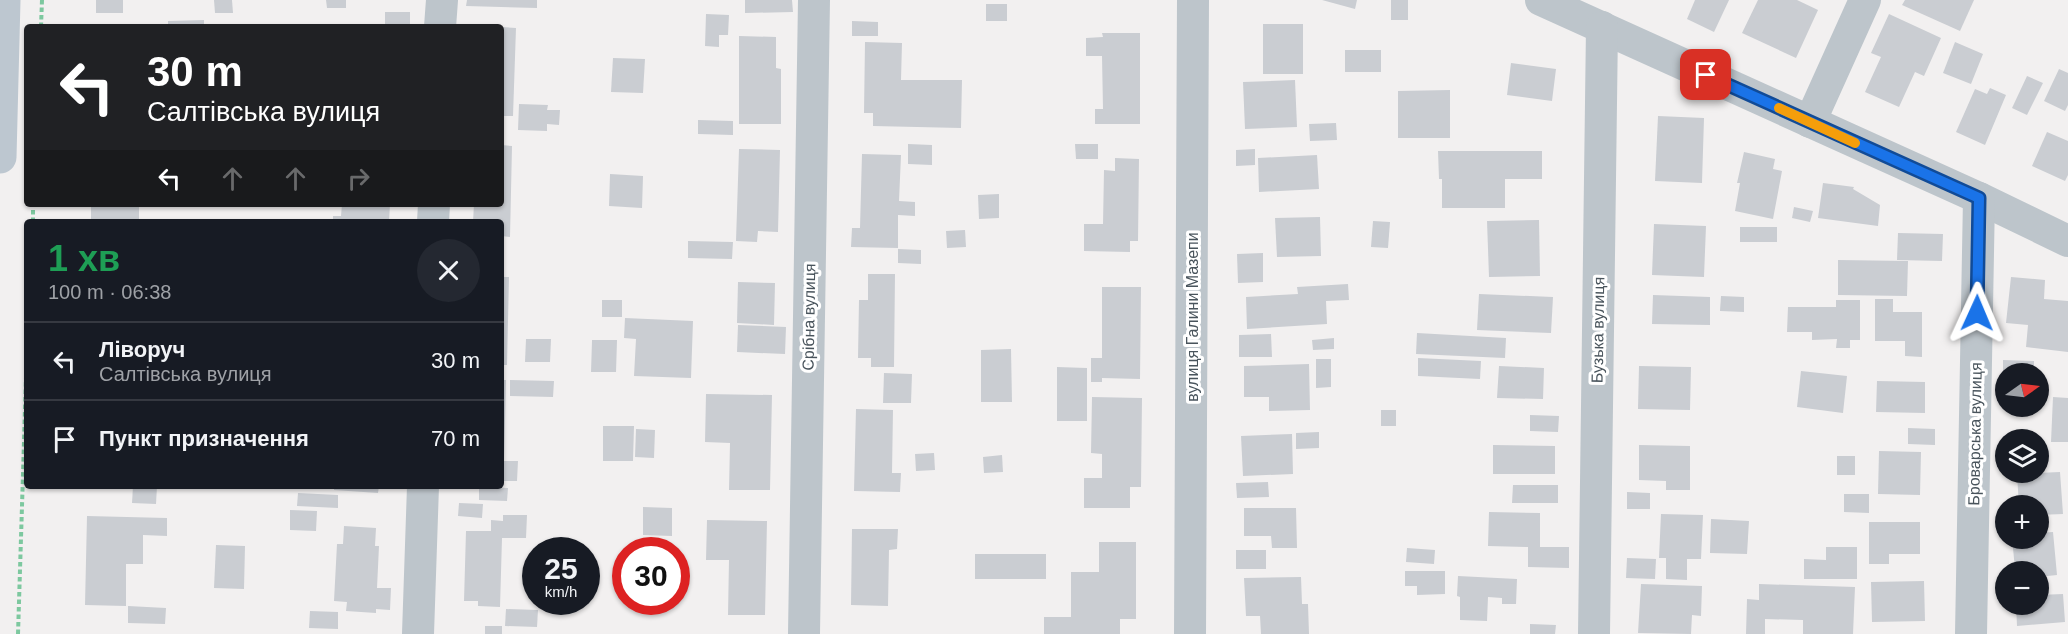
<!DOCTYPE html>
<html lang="uk">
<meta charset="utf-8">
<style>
body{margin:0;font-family:Helvetica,sans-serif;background:#242831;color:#f1f3f6;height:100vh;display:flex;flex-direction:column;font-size:22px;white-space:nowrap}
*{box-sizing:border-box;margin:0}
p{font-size:20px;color:#9ea1a6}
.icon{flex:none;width:33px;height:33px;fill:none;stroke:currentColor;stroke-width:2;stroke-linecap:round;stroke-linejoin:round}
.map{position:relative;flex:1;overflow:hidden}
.panel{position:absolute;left:24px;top:219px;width:480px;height:270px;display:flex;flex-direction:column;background:#171b24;border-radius:6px;box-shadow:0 2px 4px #0004}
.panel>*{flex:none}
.top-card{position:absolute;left:24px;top:24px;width:480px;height:183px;border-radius:6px;box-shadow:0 2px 4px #0004;background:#202124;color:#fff;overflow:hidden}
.needle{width:39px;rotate:76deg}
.fabs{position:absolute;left:1995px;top:363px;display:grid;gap:12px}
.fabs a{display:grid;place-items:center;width:54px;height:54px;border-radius:50%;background:#171b24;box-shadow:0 2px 4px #0004;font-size:30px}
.speed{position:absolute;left:522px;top:537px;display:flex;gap:12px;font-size:30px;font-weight:700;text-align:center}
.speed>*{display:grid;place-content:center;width:78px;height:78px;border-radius:50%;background:#171b24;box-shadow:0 2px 4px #0004;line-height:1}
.speed small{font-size:15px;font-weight:400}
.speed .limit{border:9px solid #d22;background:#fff;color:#111}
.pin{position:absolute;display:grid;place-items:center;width:51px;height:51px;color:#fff;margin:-26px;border-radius:12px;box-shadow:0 3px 9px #0006}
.me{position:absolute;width:66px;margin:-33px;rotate:1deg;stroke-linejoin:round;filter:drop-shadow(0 0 4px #0008)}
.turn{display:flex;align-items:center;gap:21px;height:126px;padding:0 24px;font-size:27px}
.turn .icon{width:78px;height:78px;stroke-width:2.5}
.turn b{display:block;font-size:42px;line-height:51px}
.lanes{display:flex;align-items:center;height:57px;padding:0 24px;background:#0003;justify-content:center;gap:30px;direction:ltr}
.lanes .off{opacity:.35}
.round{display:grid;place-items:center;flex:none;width:63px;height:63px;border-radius:32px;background:#242831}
.head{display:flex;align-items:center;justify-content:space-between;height:102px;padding:0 24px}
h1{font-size:36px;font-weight:800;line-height:45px;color:#1e9e55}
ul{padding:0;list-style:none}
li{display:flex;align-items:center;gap:18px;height:78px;padding:0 24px;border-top:2px solid #363941}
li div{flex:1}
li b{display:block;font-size:22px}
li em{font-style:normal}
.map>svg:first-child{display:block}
</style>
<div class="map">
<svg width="2068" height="634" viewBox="0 0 2068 634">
<rect width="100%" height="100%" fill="#f2f0f0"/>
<g fill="#cacdd2">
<rect x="96" y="0" width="27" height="13"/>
<path d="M214,0H232L233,13H215Z"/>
<path d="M326,0H346V8H327Z"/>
<path d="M467,0H537V8L466,6Z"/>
<path d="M745,0H792L793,12L745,13Z"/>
<path d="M1322,0H1357L1355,9Z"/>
<rect x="1391" y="0" width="17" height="20"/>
<path d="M1695,0H1729L1714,32L1687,19Z"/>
<path d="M1758,0H1797L1818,10L1796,58L1742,33Z"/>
<path d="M1905,0H1974L1960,31L1902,5Z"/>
<rect x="986" y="4" width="21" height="17"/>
<rect x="385" y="12" width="25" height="15"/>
<path d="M706,14L729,15L728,35H719V47L705,46Z"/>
<path d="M1889,14L1941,38L1924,76L1915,72L1899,107L1865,92L1881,57L1871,53Z"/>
<path d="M204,20V27H168V21Z"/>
<path d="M852,21L878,22V36H852Z"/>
<rect x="1263" y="24" width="40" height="50"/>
<path d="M501,27L516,28L513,116H501Z"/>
<path d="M1102,33H1140V124H1095V109H1103L1102,56H1086V38L1103,37Z"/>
<path d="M739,36L776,37V68L781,69V124H739Z"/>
<path d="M865,42L902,43L901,80H962L961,128L873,126V113H864Z"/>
<path d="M1955,42L1983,54L1971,84L1943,73Z"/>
<rect x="1345" y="50" width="36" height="22"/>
<path d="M613,58L645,59L643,93L611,92Z"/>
<path d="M1511,63L1556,69L1552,101L1507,95Z"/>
<path d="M2059,69L2068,73V105L2065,111L2044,101Z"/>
<path d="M2027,76L2043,83L2027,115L2012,108Z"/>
<path d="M1295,80L1297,127L1245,129L1243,82Z"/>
<path d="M1990,88L2006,95L1985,145L1956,132L1975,89L1987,94Z"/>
<path d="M1450,90V138H1398V91Z"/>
<path d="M519,104L548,105L547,110H560L559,125L547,124V131L518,130Z"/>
<path d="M1658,116L1704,118L1702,183L1655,181Z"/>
<path d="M698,120L733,121V135L698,134Z"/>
<path d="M1336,123L1337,140L1310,141L1309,124Z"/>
<path d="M2047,132L2068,141V175L2065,181L2032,166Z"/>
<path d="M908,144L932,145V165L908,164Z"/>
<path d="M1075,144H1098V159H1076Z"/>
<path d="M501,145L512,146L510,237L501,236V222H473L474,204H501Z"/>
<path d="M739,149L780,150L778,232L758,231L757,242L736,241Z"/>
<path d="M1255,149V165L1236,166V150Z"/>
<path d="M1438,151H1542V179H1505V208H1442V179H1439Z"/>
<path d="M1744,152L1775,159L1773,169L1782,171L1773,219L1735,211L1740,183H1737Z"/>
<path d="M862,154L901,155L899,201L915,202V216L898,215V248L851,247L852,228H860Z"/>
<path d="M1317,155L1319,189L1259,192L1258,158Z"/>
<path d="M1115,158L1139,159L1138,241H1130V252L1084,251V224H1103L1104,170L1115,171Z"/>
<path d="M610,174L643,176L642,208L609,206Z"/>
<path d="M1823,183L1854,187L1853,189L1880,205L1878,226L1818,218Z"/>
<path d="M999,194V218L979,219L978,195Z"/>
<rect x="91" y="204" width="48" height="18"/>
<path d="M342,204H390L389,222H333V216H341Z"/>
<path d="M1794,207L1813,211L1810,222L1792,218Z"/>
<path d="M1320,217L1321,256L1277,257L1275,218Z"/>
<path d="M1539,220L1540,276L1489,277L1487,221Z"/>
<path d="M1373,221L1390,222L1388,248L1371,247Z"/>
<path d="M1654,224L1706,226L1704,277L1652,275Z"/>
<rect x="1740" y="227" width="37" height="15"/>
<path d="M965,230L966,247L947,248L946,231Z"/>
<path d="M1898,233L1943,234L1942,261L1897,260Z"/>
<path d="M688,241L733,242L732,259L688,258Z"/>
<path d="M898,249L921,250V264L898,263Z"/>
<path d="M1263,253V282L1238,283L1237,254Z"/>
<path d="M1838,260L1908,261L1907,296L1838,295Z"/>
<path d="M868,274H895L894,367H871V358H858L859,300H868Z"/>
<path d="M501,277H509L507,365H501Z"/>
<path d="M2011,277L2045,280L2044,299L2068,301V352L2026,347L2028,325L2006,323Z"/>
<path d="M738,282L775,283L774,325L737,323Z"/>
<path d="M1348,284L1349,300L1326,301L1327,324L1247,329L1246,297L1298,294L1297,287Z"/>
<path d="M1102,287H1141L1140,379L1102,378V382H1091V358H1102Z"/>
<path d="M1479,294L1553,297L1551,333L1477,330Z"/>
<path d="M1653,295L1710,297V325L1652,324Z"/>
<path d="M1721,296L1744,297V312L1720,311Z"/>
<path d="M1875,299H1893V312H1922V357L1905,356V341H1875Z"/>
<rect x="602" y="300" width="20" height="17"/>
<path d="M1836,300H1860V340H1850V348H1836L1837,339L1812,340V332H1787L1788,307H1836Z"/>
<path d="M625,318L693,321L691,378L634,376L636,339L624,338Z"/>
<path d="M738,325L786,327L785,354L737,352Z"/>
<path d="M1417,333L1506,338L1505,358L1416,354Z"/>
<path d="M1271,334L1272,357H1239V335Z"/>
<path d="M1334,338V349L1313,350L1312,340Z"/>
<path d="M526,339H551L550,362H525Z"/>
<path d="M592,340H617L616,372H591Z"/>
<path d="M1011,349L1012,402H981V350Z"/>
<path d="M1418,358L1481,361L1480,379L1418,376Z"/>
<path d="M1316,359H1331V387L1316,388Z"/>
<path d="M2003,360L2034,361V374H2006V380H2003Z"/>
<path d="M1309,364L1310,410L1269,411V397H1244V366Z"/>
<path d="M1499,366L1544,368L1543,399L1497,398Z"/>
<path d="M1639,366L1691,367L1690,410L1638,409Z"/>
<path d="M1057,367L1087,368V421H1057Z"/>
<path d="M1801,371L1847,376L1843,413L1797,407Z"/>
<path d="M884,373L912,374L911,403H883Z"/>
<path d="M501,380H506L504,461H518L517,481H501Z"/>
<path d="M510,380L554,381L553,397L510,396Z"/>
<path d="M1877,381L1925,382V413L1876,412Z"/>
<path d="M706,394L772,395L770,490H729L730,443L705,442Z"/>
<path d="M1092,397L1142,398L1141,487H1130V508H1084V478H1102V454L1091,453Z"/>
<path d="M2053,397L2068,398V442H2051Z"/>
<path d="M856,409L893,410L892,473H901L900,492L854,491Z"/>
<rect x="1381" y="410" width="15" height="16"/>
<path d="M1530,415L1559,416L1558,432L1530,431Z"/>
<path d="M603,426H634L633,461H603Z"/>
<path d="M1908,428L1935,429V445L1908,444Z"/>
<path d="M636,429L655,430L654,458L635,457Z"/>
<path d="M1319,432V448L1296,449V433Z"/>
<path d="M1292,434L1293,474L1243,476L1241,436Z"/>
<path d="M2003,436L2039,437V440H2006V463H2002Z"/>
<path d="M1493,445L1555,446V474H1493Z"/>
<path d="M1639,445L1690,446V490H1666V481L1639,480Z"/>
<path d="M1879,451L1921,452L1920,495L1878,494Z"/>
<path d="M934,453L935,470L916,471L915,454Z"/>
<path d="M1002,455L1003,472L984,473L983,457Z"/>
<rect x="1837" y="456" width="18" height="19"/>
<path d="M2060,472L2063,514L2038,515V506H2019L2017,474Z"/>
<path d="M1268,482L1269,497L1237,498L1236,483Z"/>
<path d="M1513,485H1558V503H1512Z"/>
<path d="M133,486H157L156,504L132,503Z"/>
<path d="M334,486H379L378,493L334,490Z"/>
<path d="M479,487L508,488L507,501L479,500Z"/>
<path d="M1627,492L1650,493V509H1627Z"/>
<path d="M298,493L338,495V508L297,506Z"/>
<path d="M1844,494H1869V513L1844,512Z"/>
<path d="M459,503L483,504L482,518L458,516Z"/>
<path d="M643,507L672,508V536L643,535Z"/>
<path d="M1244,508H1296L1297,548H1272L1271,536H1244Z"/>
<path d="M290,510L317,511L316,531L290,530Z"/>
<path d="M1489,512L1540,513V547H1569V568L1528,567V547L1488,546Z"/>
<path d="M1661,514L1703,515L1701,559H1687V580L1666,579V558H1659Z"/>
<path d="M503,515H527L526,538H502L500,607L478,606V601H464L466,531H491V520L503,521Z"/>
<path d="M87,516L167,518V536L143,535V564H126V606L85,605Z"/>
<path d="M1711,519L1749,521L1747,554L1710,553Z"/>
<path d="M707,520L767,521L765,615H728L729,560H706Z"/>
<path d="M1869,522H1920V554H1889V564H1869Z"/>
<path d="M344,526L376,528L375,546H379L377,588H391L390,610L376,609V613L346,611L347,602L334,601L337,544H343Z"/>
<path d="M852,529H898L897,549L889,550L888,606L851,605Z"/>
<path d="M2053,532L2057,575L2038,577L2036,566L2015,569L2012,538H2038V533Z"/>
<path d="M1099,542H1136V619H1120V634H1044V617H1071V572H1099Z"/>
<path d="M216,545L245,546L244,589L214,588Z"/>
<path d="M1826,547H1857V579H1804V559L1826,560Z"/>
<path d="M1407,548L1435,550L1434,564L1406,562Z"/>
<rect x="1236" y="550" width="30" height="19"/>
<rect x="975" y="554" width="71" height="25"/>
<path d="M1627,558L1656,559L1655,579L1626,578Z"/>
<path d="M1405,571H1445V594L1417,595V586H1405Z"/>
<path d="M1458,576L1517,579L1516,604H1502V598L1488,597L1487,621L1460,620V597L1457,596Z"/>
<path d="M1301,577L1302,604H1308L1309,634H1261L1260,616H1246L1244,578Z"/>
<path d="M1924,581L1925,621L1872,622L1871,582Z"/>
<path d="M1641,584L1702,586L1701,616L1692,615L1691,634L1638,633Z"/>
<path d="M1759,584L1855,587L1853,634H1803V620L1765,619V634H1746L1747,599L1759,600Z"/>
<path d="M2063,594L2065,622L2017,626L2016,604H2038V595Z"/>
<path d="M128,606L166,608L165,624L128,623Z"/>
<path d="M506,609L538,610L537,627L505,626Z"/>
<path d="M310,611L338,612V629L309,628Z"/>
<path d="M1530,624L1556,625L1555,634H1530Z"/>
<rect x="485" y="626" width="17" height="8"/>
</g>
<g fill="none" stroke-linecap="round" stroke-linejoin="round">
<g stroke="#7dc89f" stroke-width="4" stroke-dasharray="4.5 3" stroke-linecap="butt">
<path d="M41,27L42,0"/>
<path d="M33,222V204"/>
<path d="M18,634L27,346"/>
</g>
<g stroke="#bdc5cb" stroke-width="32">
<path d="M1541,0L1979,198L2068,241"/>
<path d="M440,27L442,0"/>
<path d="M1810,122L1865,0"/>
<path d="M433,222L434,204"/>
<path d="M418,634L423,486"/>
<path d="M804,634L814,0"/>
<path d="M1190,634L1193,0"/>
<path d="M1594,634L1602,27"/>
<path d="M1971,634L1979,198"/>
</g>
<path stroke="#bdc7d0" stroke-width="33" d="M0,157L4,0"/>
</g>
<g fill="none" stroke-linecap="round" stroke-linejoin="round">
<g stroke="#114b97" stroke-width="15">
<path id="route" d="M1706,75L1979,198L1977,313"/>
</g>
<use href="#route" stroke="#1a73e8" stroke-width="10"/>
<path stroke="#f59e0b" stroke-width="10" d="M1779,108L1855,143"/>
</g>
<g text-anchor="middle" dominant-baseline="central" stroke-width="6" stroke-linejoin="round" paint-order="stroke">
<g font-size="16" fill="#49545c" stroke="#fff">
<text transform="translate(809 317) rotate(-89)">Срібна вулиця</text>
<text transform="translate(1192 317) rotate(-90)">вулиця Галини Мазепи</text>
<text transform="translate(1598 330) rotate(-89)">Бузька вулиця</text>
<text transform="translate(1975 434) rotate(-89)">Броварська вулиця</text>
</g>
</g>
</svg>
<div class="fabs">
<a><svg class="needle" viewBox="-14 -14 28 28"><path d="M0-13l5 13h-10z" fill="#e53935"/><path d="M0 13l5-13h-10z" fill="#9ea1a6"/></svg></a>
<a><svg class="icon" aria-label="layers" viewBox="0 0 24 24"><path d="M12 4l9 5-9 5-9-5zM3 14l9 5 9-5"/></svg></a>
<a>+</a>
<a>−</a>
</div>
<div class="speed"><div>25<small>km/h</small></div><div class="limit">30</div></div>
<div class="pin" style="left:1706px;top:75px;background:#d93025"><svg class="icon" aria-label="arrive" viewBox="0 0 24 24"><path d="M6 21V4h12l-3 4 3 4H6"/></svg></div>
<svg class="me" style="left:1977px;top:313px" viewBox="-20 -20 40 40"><path d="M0-17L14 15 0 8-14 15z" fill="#1a73e8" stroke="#fff" stroke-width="4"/></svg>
<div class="top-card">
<div class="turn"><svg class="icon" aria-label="left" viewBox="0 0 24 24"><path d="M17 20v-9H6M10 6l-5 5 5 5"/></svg><div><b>30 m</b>Салтівська вулиця</div></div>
<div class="lanes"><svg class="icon" aria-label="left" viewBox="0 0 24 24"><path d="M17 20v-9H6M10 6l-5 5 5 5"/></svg><svg class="icon off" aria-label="ahead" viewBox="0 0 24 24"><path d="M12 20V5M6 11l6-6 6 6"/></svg><svg class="icon off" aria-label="ahead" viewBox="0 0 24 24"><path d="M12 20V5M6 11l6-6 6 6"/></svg><svg class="icon off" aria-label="right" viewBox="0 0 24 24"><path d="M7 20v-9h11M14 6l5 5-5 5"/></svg></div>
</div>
<section class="panel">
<div class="head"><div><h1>1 хв</h1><p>100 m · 06:38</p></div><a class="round"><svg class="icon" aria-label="close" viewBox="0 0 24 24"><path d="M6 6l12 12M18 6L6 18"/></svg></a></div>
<ul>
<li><svg class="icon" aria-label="left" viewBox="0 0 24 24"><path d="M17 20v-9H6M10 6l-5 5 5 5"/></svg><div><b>Ліворуч</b><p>Салтівська вулиця</p></div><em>30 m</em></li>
<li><svg class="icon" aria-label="arrive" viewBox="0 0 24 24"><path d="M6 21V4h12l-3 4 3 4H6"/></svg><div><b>Пункт призначення</b></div><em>70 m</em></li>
</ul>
</section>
</div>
